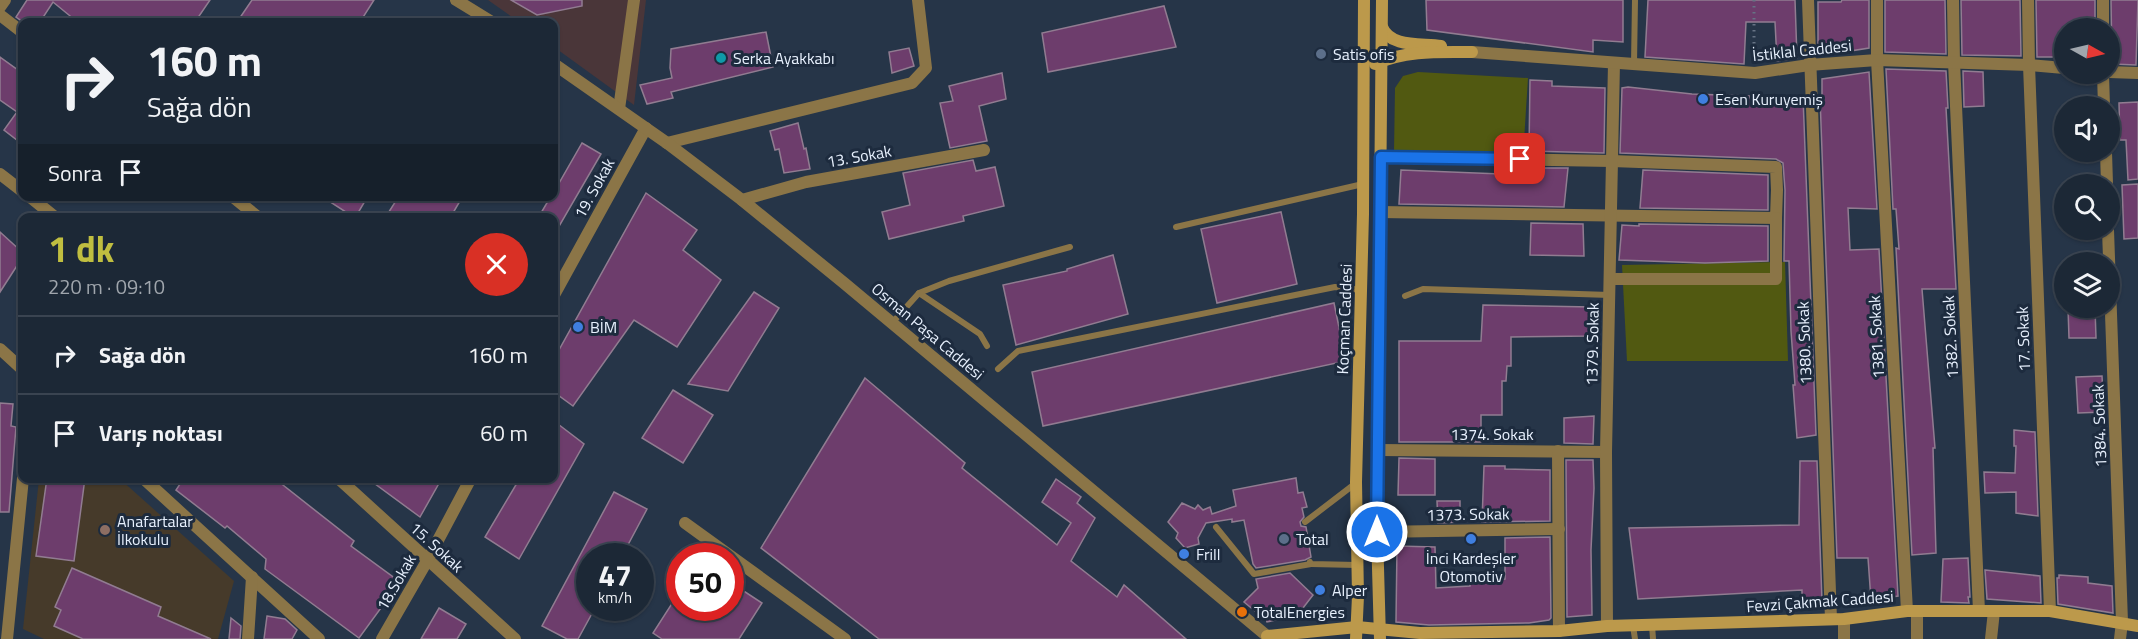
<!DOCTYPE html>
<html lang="tr">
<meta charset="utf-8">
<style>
body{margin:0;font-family:"Titillium Web",sans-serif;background:#25303e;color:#f1f3f6;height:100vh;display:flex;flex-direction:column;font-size:22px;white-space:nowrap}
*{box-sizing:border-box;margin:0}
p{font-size:20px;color:#a0a6ad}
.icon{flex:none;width:33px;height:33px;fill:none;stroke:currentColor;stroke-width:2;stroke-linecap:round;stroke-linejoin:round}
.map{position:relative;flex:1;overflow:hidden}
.details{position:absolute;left:18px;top:213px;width:540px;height:270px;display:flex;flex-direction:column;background:#1c2836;border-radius:12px;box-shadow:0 2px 4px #0004,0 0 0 2px #3a4451}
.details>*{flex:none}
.banner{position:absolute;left:18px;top:18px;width:540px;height:183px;border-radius:12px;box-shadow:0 2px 4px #0004,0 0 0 2px #3a4451;background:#1c2836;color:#f1f3f6;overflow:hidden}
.needle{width:39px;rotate:98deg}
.tools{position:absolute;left:2054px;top:18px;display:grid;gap:12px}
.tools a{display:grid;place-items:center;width:66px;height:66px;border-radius:50%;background:#1c2836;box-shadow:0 2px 4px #0004,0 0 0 2px #3a4451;font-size:30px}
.speed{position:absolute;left:576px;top:543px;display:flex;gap:12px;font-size:30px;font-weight:700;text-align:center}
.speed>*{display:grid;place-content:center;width:78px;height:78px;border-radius:50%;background:#1c2836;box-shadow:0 2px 4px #0004,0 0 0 2px #3a4451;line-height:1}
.speed small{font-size:15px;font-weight:400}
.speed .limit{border:9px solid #d22;background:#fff;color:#111}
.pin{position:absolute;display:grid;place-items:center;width:51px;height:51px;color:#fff;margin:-26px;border-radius:12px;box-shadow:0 3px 9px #0006}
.me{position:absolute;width:66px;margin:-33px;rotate:0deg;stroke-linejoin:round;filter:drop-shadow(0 0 4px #0008)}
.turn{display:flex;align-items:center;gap:21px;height:126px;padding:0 30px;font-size:27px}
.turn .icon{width:78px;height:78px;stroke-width:2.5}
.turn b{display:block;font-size:42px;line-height:51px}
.then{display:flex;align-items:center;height:57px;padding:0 30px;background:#0003;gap:12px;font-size:22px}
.round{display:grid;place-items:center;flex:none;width:63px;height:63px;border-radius:32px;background:#25303e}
.headline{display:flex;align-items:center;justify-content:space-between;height:102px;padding:0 30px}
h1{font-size:36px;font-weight:700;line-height:45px;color:#c0be40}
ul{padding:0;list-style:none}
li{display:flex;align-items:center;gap:18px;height:78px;padding:0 30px;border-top:2px solid #3a4451}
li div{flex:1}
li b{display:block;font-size:22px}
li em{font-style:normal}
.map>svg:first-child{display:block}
</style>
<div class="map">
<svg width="2138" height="639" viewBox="0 0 2138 639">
<rect width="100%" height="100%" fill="#263548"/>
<path fill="#4a3639" d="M488,0H646L634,105L554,47V22H519Z"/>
<path fill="#463a2a" d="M39,479H120L234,581L218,639H44L23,629Z"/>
<g fill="#515911">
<path d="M1418,72L1528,78L1523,156L1394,152L1395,88L1403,76Z"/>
<path d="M1785,262L1788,361H1627L1622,265Z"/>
</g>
<g fill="#6d3d6c" stroke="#917c91" stroke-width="1.5">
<path d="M27,0H210L195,22H85L77,17L75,20L53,2L40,22H23L16,17Z"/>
<path d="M252,0H374L360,22H237Z"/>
<path d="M511,0H582V6L537,15Z"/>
<path d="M1426,0H1623V42L1593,40V52L1427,30Z"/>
<path d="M1648,0H1795L1797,58L1777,61L1775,22H1746L1744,64L1645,57Z"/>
<path d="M1842,0H1869V48L1818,56V2H1841Z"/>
<path d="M1885,0H1945L1946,54L1885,52Z"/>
<path d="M1961,0H2020L2021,56L1962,55Z"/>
<path d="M2036,0H2095V28H2064V57H2037Z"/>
<path d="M2111,0H2138L2136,65L2112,64Z"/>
<path d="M1164,6L1176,47L1048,72L1042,33Z"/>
<path d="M766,32L773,67L671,92L673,98L647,104L640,85L672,78L670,68L671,49Z"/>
<path d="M909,48L914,66L892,73L889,52Z"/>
<path d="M0,57L22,73V144L4,130L17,112L0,100Z"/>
<path d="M1886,69L1946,71L1948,108H1946L1956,289H1922L1935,448H1933L1936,553L1912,555L1896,248L1899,249L1896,209H1893Z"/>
<path d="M1963,71L1983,72L1984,106L1964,107Z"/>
<path d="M1869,72L1877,209L1848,208L1850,250L1879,249L1898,596L1871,600L1868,558H1837L1820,97H1822V79Z"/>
<path d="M1002,73L1006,99L979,106L987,141L950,148L940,103L953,101L949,86Z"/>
<path d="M1530,80L1552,81V86L1605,88L1604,153L1529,151Z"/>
<path d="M1628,87L1692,94L1750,96L1749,98L1779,100V96L1803,97L1816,435L1797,438L1793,385H1795L1791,331L1789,261H1784L1785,190L1783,163L1776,159L1620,153L1622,88Z"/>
<path d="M2138,102V179L2128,180L2126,140H2120L2119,103Z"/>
<path d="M798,123L804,149L806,148L810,169L784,173L779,149L775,150L770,131Z"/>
<path d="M582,143L601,154L554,235V218H538L551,196H554V192Z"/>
<path d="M973,160L976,171L995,167L1004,206L963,216L964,221L889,239L882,212L910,205L903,173Z"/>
<path d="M1528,168H1568L1564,207L1399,204L1401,170L1528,175Z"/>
<path d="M1643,170L1768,175V210L1640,208Z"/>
<path d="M2138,184V238L2124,239L2122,185Z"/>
<path d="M646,193L697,230L683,250L721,280L677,347L634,320L573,406L554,392V359Z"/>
<path d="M321,196H368L355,218Z"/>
<path d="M399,196H463L450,218H385Z"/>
<path d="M1281,212L1297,284L1217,303L1201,229Z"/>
<path d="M1531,223L1583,224L1584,256L1530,255Z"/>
<path d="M1639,224L1768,226V261L1705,263L1619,260L1622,225L1639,226Z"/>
<path d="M0,232L22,252V258L0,292Z"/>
<path d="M1113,255L1128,314L1016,345L1003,285L1067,271V269Z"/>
<path d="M754,292L779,308L728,391L688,384Z"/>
<path d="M1334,303L1346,361L1043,426L1032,372Z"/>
<path d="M1483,305L1592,307L1590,336L1511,337V366H1507L1506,381H1502V415H1481V442H1399V341H1481Z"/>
<path d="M2068,308H2095L2096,338H2069Z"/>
<path d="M2102,376L2104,412L2078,413L2076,377Z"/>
<path d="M865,378L965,463L962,468L1057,545L1071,523L1042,502L1056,479L1081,497L1077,503L1095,518L1071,561L1117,597L1124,585L1186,639H879L761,548Z"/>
<path d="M673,390L713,415L683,463L642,438Z"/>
<path d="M0,403L13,404L11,426L16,427L9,512H0Z"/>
<path d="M1594,416L1593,444L1564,443V418Z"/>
<path d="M554,421L584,444L519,559L485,537L520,478H554Z"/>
<path d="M2014,430L2035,432L2038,516L2016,513V492L1985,493L1984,472L2015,473L2016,446H2014Z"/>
<path d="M1399,458L1435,459V495H1398Z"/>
<path d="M1566,460H1593L1594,488L1591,550L1592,615L1567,617Z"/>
<path d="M1800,461H1817L1822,601L1802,603V590L1638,599L1629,528L1799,525Z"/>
<path d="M1484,466H1505V469L1550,470V521L1482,522Z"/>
<path d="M47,478H85L74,561L36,556Z"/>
<path d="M184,478H274L354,541L351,546L400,582L359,638L265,569L266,559L227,526L225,528L176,490Z"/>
<path d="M367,478H442L420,517Z"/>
<path d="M1296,478L1298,493L1303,492L1307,507L1302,508L1304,517L1300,522L1301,526L1306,527L1311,557L1305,560L1256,568L1253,564L1244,520L1232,522V519L1206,523L1198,538L1199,544L1185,548L1176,538L1178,533L1168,522L1182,503L1195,509L1198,505L1203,510L1210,507L1212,514L1236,506L1233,490Z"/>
<path d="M614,492L647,509L622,556H590V608H595L578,639H567L542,626Z"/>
<path d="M1437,501H1460V522L1438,523Z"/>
<path d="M1550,537L1551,618L1549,620L1529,623L1429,625L1396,622L1397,546L1435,547L1436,588L1470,586V582L1505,579V538Z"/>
<path d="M1968,558L1970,597H1968L1969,603L1941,602L1943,559Z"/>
<path d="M72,568L161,607L158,616L211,639H83L54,626L61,610L55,607Z"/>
<path d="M1985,570L2040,576L2041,603L1987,599Z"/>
<path d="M1290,573L1313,595L1303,608H1294V616L1267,622L1263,611H1255L1244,602L1258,588L1256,579Z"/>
<path d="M2059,575L2088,577V583L2112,586L2113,613L2058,604L2057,578H2059Z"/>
<path d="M730,582L762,603L739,639H662L653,633L680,591V608H730Z"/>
<path d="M439,608L466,624L457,639H421Z"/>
<path d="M267,616L285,619L297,630L292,639H264Z"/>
<path d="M231,618L241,626L240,639H229Z"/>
</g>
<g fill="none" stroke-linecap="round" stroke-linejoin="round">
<path stroke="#667384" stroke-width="3" stroke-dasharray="1.5 4.5" stroke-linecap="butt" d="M1754,0V61"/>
<g stroke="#8b7547" stroke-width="6">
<path d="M1634,64L1635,0"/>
<path d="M1176,227L1363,184"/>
<path d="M919,293L949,281L1070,247"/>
<path d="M1405,296L1423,289L1610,295"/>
<path d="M892,323L919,293L980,334L987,346"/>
<path d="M998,369L1018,351L1335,287L1361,290"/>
<path d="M1305,522L1356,483"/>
<path d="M1216,527L1254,574L1311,564"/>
<path d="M1310,562L1311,564L1357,565"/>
<path d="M1652,625L1653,639"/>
<path d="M1633,626L1635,639"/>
</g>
<g stroke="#8b7547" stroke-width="12">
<path d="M1808,0L1831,619"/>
<path d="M1877,0V60L1907,611"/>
<path d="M1953,0L1954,62L1979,611"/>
<path d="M2028,0L2029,65L2050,611"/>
<path d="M0,7L5,0"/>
<path d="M0,15L22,32"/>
<path d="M2103,28V0"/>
<path d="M2103,74L2104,106"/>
<path d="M619,109L634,0"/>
<path d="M667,143L912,83L926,68L918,0"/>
<path d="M2106,152L2107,184"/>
<path d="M0,174L22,191"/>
<path d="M29,196L56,218"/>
<path d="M232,196L259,218"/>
<path d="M742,200L806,182L984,150"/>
<path d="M1380,212L1776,218L1777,190L1776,167L1612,161L1381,157"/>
<path d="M2108,230L2122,622L2120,639"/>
<path d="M1610,279H1776V218"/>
<path d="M554,295L646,128"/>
<path d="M0,349L22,369"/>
<path d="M1378,450L1606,452"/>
<path d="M1558,451L1559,631"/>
<path d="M143,478L319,639"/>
<path d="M338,478L515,639"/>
<path d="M685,523L845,639"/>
<path d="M1377,532L1559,529"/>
<path d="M1917,612V639"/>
<path d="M1844,619V639"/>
<path d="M1607,626L1606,452L1614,63"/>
<path d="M7,639L23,478"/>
<path d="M248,639L252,577"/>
<path d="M382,639L427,561L471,478"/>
<path d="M1991,639L1994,611"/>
</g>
<g stroke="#8b7547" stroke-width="12">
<path d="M456,0L492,22"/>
<path d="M1472,52L1755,73L1809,65L1877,60L2029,65L2064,68"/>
<path d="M554,64L667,143L742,200L844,283L1267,636"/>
<path d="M2109,72L2138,73"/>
</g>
<g stroke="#bc994b" stroke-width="12">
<path d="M1382,27C1390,48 1422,43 1441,46"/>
<path d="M1375,64C1406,50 1440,52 1472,52"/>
<path d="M1267,636L1357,627L1420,633L1559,631L1607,626L1844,619L1907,611H2050L2138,626"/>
<path d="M1356,639L1358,596L1356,482L1363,214L1364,0"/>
<path d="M1380,639L1377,532L1382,0"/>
</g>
</g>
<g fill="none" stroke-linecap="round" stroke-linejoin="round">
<g stroke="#114b97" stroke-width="15">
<path id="route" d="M1377,532L1381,157L1520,159"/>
</g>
<use href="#route" stroke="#1a73e8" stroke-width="10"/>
</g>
<g fill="#5c6f8a" stroke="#1d2b3e" stroke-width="2">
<circle cx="1321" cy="54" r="6"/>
<circle cx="1284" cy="539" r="6"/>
</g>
<circle fill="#0f9aa8" stroke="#1d2b3e" stroke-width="2" cx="721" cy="58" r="6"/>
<g fill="#3f7fe0" stroke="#1d2b3e" stroke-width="2">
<circle cx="1703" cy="99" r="6"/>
<circle cx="578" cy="327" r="6"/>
<circle cx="1471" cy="539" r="6"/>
<circle cx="1184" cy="554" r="6"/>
<circle cx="1320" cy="590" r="6"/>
</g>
<circle fill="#8d6e63" stroke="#1d2b3e" stroke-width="2" cx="105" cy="530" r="6"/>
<circle fill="#e8710a" stroke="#1d2b3e" stroke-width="2" cx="1242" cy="612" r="6"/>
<g text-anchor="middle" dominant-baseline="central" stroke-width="6" stroke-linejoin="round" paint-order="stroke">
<g font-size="16" fill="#e7f0fd" stroke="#1d2b3e">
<text transform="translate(1802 50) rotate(-6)">İstiklal Caddesi</text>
<text transform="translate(859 156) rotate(-10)">13. Sokak</text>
<text transform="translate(594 188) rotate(-61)">19. Sokak</text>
<text transform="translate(1344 319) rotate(-88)">Koçman Caddesi</text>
<text transform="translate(928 331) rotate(40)">Osman Paşa Caddesi</text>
<text transform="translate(1876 337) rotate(-93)">1381. Sokak</text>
<text transform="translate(1950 337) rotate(-93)">1382. Sokak</text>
<text transform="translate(2023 339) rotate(-92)">17. Sokak</text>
<text transform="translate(1804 343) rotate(-92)">1380. Sokak</text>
<text transform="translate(1592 344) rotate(-89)">1379. Sokak</text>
<text transform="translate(2099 426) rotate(-92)">1384. Sokak</text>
<text x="1492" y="434">1374. Sokak</text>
<text transform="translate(1468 514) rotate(-1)">1373. Sokak</text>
<text transform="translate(437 547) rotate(42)">15. Sokak</text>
<text transform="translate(396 582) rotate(-60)">18.Sokak</text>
<text transform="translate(1820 601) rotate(-4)">Fevzi Çakmak Caddesi</text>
</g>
<g font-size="16" fill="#e7f0fd" stroke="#1d2b3e" text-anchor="start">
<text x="1333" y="54">Satis ofis</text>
<text x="733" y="58">Serka Ayakkabı</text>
<text x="1715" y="99">Esen Kuruyemiş</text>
<text x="590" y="327">BİM</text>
<text x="117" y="521">Anafartalar<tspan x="117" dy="18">İlkokulu</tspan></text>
<text x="1296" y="539">Total</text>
<text x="1196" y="554">Frill</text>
<text x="1471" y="558" text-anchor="middle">İnci Kardeşler<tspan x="1471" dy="18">Otomotiv</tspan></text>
<text x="1332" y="590">Alper</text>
<text x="1254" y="612">TotalEnergies</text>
</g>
</g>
</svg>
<div class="tools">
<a><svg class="needle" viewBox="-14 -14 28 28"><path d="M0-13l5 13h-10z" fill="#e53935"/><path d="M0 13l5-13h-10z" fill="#a0a6ad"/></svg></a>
<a><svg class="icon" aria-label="sound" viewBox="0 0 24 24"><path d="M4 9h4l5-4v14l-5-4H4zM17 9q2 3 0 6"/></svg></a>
<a><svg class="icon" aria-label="search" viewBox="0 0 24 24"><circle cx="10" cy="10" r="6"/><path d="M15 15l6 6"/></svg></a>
<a><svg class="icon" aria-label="layers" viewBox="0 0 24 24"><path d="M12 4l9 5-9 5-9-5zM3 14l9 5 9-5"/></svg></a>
</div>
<div class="speed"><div>47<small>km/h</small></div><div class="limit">50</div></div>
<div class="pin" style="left:1520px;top:159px;background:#d93025"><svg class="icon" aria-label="arrive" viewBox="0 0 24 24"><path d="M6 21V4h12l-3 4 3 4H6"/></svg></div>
<svg class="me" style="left:1377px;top:532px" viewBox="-20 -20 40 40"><circle r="17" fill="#1a73e8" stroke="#fff" stroke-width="3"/><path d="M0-11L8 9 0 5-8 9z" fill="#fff"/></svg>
<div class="banner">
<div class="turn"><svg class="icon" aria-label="right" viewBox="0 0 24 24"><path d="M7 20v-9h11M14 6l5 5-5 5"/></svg><div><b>160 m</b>Sağa dön</div></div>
<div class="then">Sonra<svg class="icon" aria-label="arrive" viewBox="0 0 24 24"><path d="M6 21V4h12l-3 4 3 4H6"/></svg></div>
</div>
<section class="details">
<div class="headline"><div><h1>1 dk</h1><p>220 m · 09:10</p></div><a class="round" style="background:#d93025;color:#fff"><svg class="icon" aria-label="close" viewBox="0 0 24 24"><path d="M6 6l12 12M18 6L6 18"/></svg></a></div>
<ul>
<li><svg class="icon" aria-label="right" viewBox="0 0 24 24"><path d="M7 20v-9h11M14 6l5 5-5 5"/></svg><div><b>Sağa dön</b></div><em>160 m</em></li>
<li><svg class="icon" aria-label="arrive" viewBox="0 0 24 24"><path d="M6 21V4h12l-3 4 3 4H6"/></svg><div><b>Varış noktası</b></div><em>60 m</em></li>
</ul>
</section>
</div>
